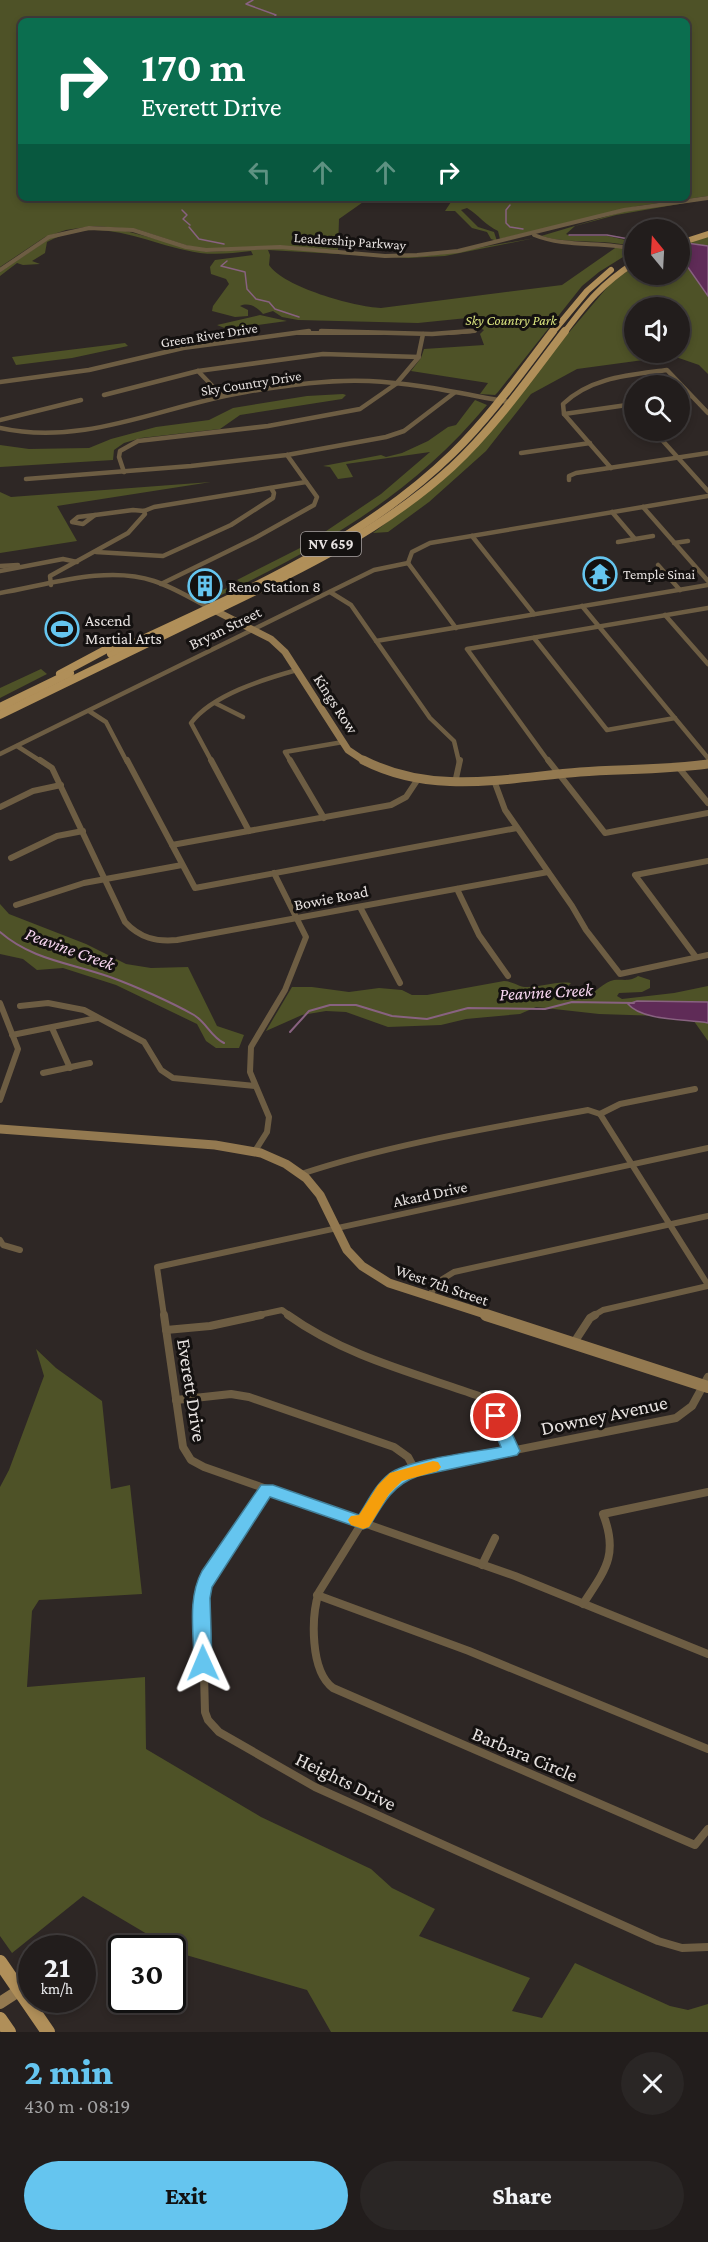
<!DOCTYPE html>
<meta charset="utf-8">
<style>
body{margin:0;font-family:"Crimson Pro",serif;background:#2a2625;color:#f1f3f6;height:100vh;display:flex;flex-direction:column;font-size:22px;white-space:nowrap}
*{box-sizing:border-box;margin:0}
p{font-size:20px;color:#a2a2a3}
.icon{flex:none;width:33px;height:33px;fill:none;stroke:currentColor;stroke-width:2;stroke-linecap:round;stroke-linejoin:round}
.map{position:relative;height:2032px;overflow:hidden}
.drawer{display:flex;flex-direction:column;background:#221d1c;flex:1}
.drawer>*{flex:none}
.banner{position:absolute;left:18px;top:18px;width:672px;height:183px;border-radius:9px;box-shadow:0 3px 9px #0003,0 0 0 2px #3f3b3b;background:#0b6e4f;color:#fff;overflow:hidden}
.needle{width:39px;rotate:342deg}
.tools{position:absolute;left:624px;top:219px;display:grid;gap:12px}
.tools a{display:grid;place-items:center;width:66px;height:66px;border-radius:50%;background:#221d1c;box-shadow:0 3px 9px #0003,0 0 0 2px #3f3b3b;font-size:30px}
.speed{position:absolute;left:18px;top:1935px;display:flex;gap:12px;font-size:30px;font-weight:700;text-align:center}
.speed>*{display:grid;place-content:center;width:78px;height:78px;border-radius:50%;background:#221d1c;box-shadow:0 3px 9px #0003,0 0 0 2px #3f3b3b;line-height:1}
.speed small{font-size:15px;font-weight:400}
.speed .limit{border:3px solid #111;border-radius:9px;background:#fff;color:#111}
.pin{position:absolute;display:grid;place-items:center;width:51px;height:51px;color:#fff;margin:-26px;border:3px solid #fff;border-radius:50%;box-shadow:0 2px 6px #0007}
.me{position:absolute;width:66px;margin:-33px;rotate:359deg;stroke-linejoin:round;filter:drop-shadow(0 0 4px #0008)}
.turn{display:flex;align-items:center;gap:21px;height:126px;padding:0 24px;font-size:27px}
.turn .icon{width:78px;height:78px;stroke-width:2.5}
.turn b{display:block;font-size:42px;line-height:51px}
.lanes{display:flex;align-items:center;height:57px;padding:0 24px;background:#0003;justify-content:center;gap:30px;direction:ltr}
.lanes .off{opacity:.35}
.round{display:grid;place-items:center;flex:none;width:63px;height:63px;border-radius:32px;background:#2a2625}
.summary{display:flex;align-items:center;justify-content:space-between;height:102px;padding:0 24px}
h1{font-size:36px;font-weight:800;line-height:45px;color:#65c5ef}
.button{display:flex;gap:12px;margin-top:auto;padding:12px 24px}
.button a{flex:1;height:69px;border-radius:36px;background:#65c5ef;color:#111;font-size:24px;font-weight:800;line-height:69px;text-align:center}
.button a+a{background:#2a2625;color:#f1f3f6}
.map>svg:first-child{display:block}
</style>
<div class="map">
<svg width="708" height="2032" viewBox="0 0 708 2032">
<rect width="100%" height="100%" fill="#2e2725"/>
<g fill="#4e5227" fill-rule="evenodd">
<path d="M0,0H708V196L638,206L500,239L498,231C485,225 479,215 467,208L461,210L478,227L494,232L497,241L491,239L487,232L472,228L455,211H445L451,202L447,198H583L585,200L601,198H687V21H21V198H364L366,200L339,219L338,250L292,247L212,250L189,246L136,229L93,226L66,230L45,237L0,267Z"/>
<path d="M708,199L616,215L575,226L566,234L571,236H608L634,242V247C604,238 572,245 541,236L625,211Z"/>
<path d="M118,229L206,252L284,248L413,257L443,254L535,238L445,256L408,258L268,250L270,255L269,265C283,287 355,307 381,308L562,285L618,246L631,252L599,272L582,286L498,392L495,395L480,394L488,383L411,371L421,358L424,349L484,345L480,334L484,330L480,328L482,325L477,317L418,323L298,320L282,317L273,311L263,314C257,307 249,302 240,306L248,310V316L235,317L212,311L213,306L229,284L226,279L211,274L210,267L215,260L253,255L251,251C234,253 217,255 200,253C146,245 101,213 47,242L45,253L32,261L40,264L23,265L17,263L0,276V272L52,237L82,230Z"/>
<path d="M708,236V374L699,365L673,356L577,369L531,394L486,451L429,502L388,532L373,533L447,476L610,284L634,266V274H680V245ZM634,308H680V352H634Z"/>
<path d="M260,315L287,321L227,329L217,325Z"/>
<path d="M125,343L128,346L72,358L16,365L12,357Z"/>
<path d="M343,394L346,395L342,399L240,415L220,429L141,438L124,443L114,450L113,460L0,467V445L29,449L89,448L111,439L156,427L209,420L233,408L307,396Z"/>
<path d="M475,400L487,405C409,498 320,547 213,599L205,598L240,582L237,580L304,546L381,494L430,452L346,464L353,477L338,479L330,467L323,466L381,455L386,457L402,453L428,441L448,427L456,425Z"/>
<path d="M211,482L57,506L77,541L0,553V492L11,497Z"/>
<path d="M41,669L47,674L0,698V688Z"/>
<path d="M0,904L9,914L86,944L126,964L151,968L188,967L217,1026L244,1035L239,1048H216L206,1041L197,1024L116,985L63,968L37,970L23,959L0,954Z"/>
<path d="M638,976L650,980V988L642,992L619,993L617,996L622,999L674,993L708,986V1041L691,1017L599,1014L536,1007L520,1014L466,1019L441,1025L388,1027L346,1012L326,1011L302,1015L266,1031L292,987H312L349,992L379,988L402,990L412,995H427L504,981C513,981 518,987 527,987C543,987 555,981 571,983L565,989L551,994L585,999C593,994 605,981 614,980C624,979 629,982 638,976Z"/>
<path d="M36,1349L56,1368L102,1401L111,1489L130,1485L142,1594L39,1600L32,1611L27,1687L145,1677L146,1749L261,1817L371,1869L392,1888L435,1909L419,1936L530,1978L512,2011L542,2018L575,1963L670,2006L688,2010L708,2004V2032H331L307,1990L179,1953L83,1896L12,1953L0,1936V1487L9,1470L44,1376Z"/>
</g>
<g fill="#5f2b57" stroke="#886280" stroke-width="1.5">
<path d="M680,242L708,246V296L680,256Z"/>
<path d="M637,1001L708,1002V1023C687,1019 642,1021 628,1004Z"/>
</g>
<g fill="none" stroke-linecap="round" stroke-linejoin="round">
<g stroke="#886280" stroke-width="1.5">
<path d="M253,0L246,4L276,15L269,21"/>
<path d="M510,205L506,210V223L510,227L523,229"/>
<path d="M182,210L187,215L183,219L190,225"/>
<path d="M189,227L199,239L224,244"/>
<path d="M569,235H607L634,240"/>
<path d="M227,261L221,266L245,272L247,289L256,299L269,302L275,309L299,317"/>
</g>
<g stroke="#886280" stroke-width="2">
<path d="M0,932C32,960 71,963 110,977C135,986 171,1002 194,1015C206,1022 211,1037 224,1043"/>
<path d="M290,1032L309,1011L330,1005H356L392,1016L427,1019L468,1008L545,1009L572,1002L634,1003"/>
</g>
<g stroke="#6d5d43" stroke-width="4">
<path d="M534,235C566,248 601,241 634,249"/>
<path d="M0,270L49,237L89,228L133,230L186,247L206,250L280,247L385,256L417,255L458,251L624,210L708,198"/>
<path d="M298,333H382"/>
<path d="M450,333L475,331"/>
</g>
<g stroke="#6d5d43" stroke-width="4.5">
<path d="M321,331L432,334L471,331"/>
<path d="M198,371L222,396"/>
<path d="M0,382L89,370L183,348L309,331"/>
<path d="M104,395L198,371L323,354L419,357"/>
<path d="M680,397L691,396"/>
<path d="M564,414L634,404"/>
<path d="M0,420L81,400"/>
<path d="M0,428C85,447 164,405 246,392C286,385 328,379 369,381C416,383 463,394 509,402"/>
<path d="M653,430L708,491"/>
<path d="M521,453L590,443"/>
<path d="M611,468L564,414L563,404C591,377 630,375 667,370L708,413"/>
<path d="M124,472L119,457L120,451L138,441L268,426L360,409L396,384L418,358L423,334"/>
<path d="M26,479L191,466L287,455L386,437L404,431L454,393"/>
<path d="M569,480V476L576,473L708,453"/>
<path d="M643,507L708,581"/>
<path d="M144,511L154,507L306,482"/>
<path d="M612,512L635,539L618,542"/>
<path d="M95,515L83,524L72,522L78,517Z"/>
<path d="M95,515L133,510L144,511"/>
<path d="M472,536L534,614"/>
<path d="M635,539L653,536"/>
<path d="M674,543L688,541"/>
<path d="M96,552L163,556L231,525L273,498L274,493L271,488"/>
<path d="M408,563L412,552L430,543L708,496"/>
<path d="M408,563L456,628"/>
<path d="M658,565L680,590"/>
<path d="M0,566L18,565"/>
<path d="M0,571L63,559L77,562"/>
<path d="M161,584L255,538L314,505L317,497L287,455"/>
<path d="M51,585L50,576L128,533L145,514L144,511"/>
<path d="M330,592L351,605L430,718L454,741L459,762"/>
<path d="M0,593C48,585 106,565 154,581C173,587 190,598 208,607"/>
<path d="M582,606L708,758"/>
<path d="M665,615L708,664"/>
<path d="M534,638L607,730L675,718"/>
<path d="M376,641L708,585"/>
<path d="M215,703L243,717"/>
<path d="M89,711L106,722L127,762"/>
<path d="M17,746L42,762"/>
<path d="M0,754L374,570L408,563"/>
<path d="M212,762L191,723C212,695 264,679 297,670"/>
<path d="M291,762L285,752L343,742"/>
<path d="M549,762L467,649L708,608"/>
</g>
<g stroke="#6d5d43" stroke-width="6">
<path d="M40,760L52,768L125,922C140,938 156,942 177,940L548,872"/>
<path d="M127,760L195,888L517,828"/>
<path d="M211,760L249,831"/>
<path d="M290,760L324,818"/>
<path d="M548,760L605,833L708,813"/>
<path d="M679,768L708,803"/>
<path d="M455,783L460,760"/>
<path d="M495,783L505,810L572,906L586,930L620,974L708,955"/>
<path d="M0,807L33,791L61,785"/>
<path d="M172,845L391,805L406,797L418,779"/>
<path d="M11,858L57,836L83,831"/>
<path d="M457,889L479,935L508,976"/>
<path d="M16,905L84,883L182,865"/>
<path d="M360,907L400,983"/>
<path d="M696,957L635,875L708,861"/>
<path d="M0,1003L18,1049L0,1100"/>
<path d="M20,1006L48,1003L84,1010L144,1042L161,1070L173,1078L255,1086"/>
<path d="M52,1028L70,1068"/>
<path d="M12,1035L97,1018"/>
<path d="M43,1073L90,1063"/>
<path d="M600,1114L708,1285"/>
<path d="M600,1114L620,1104L695,1089"/>
<path d="M255,1151L267,1132L269,1117L250,1072L251,1047L285,990L306,937L274,873"/>
<path d="M301,1174C395,1143 491,1128 588,1110L600,1114"/>
<path d="M0,1240L3,1245L20,1250"/>
<path d="M428,1297L441,1280L454,1272L708,1216"/>
<path d="M164,1316L157,1267L708,1148"/>
<path d="M254,1316L282,1310L290,1316"/>
<path d="M593,1316L603,1310L708,1286"/>
</g>
<g stroke="#6d5d43" stroke-width="8">
<path d="M164,1315L183,1447L191,1460L204,1467L515,1576L708,1654"/>
<path d="M288,1315C345,1356 414,1373 479,1396L493,1410L511,1451"/>
<path d="M166,1330L210,1326L261,1315"/>
<path d="M573,1344L590,1318L595,1315"/>
<path d="M708,1377L692,1406L676,1418L415,1470L396,1477L383,1489L319,1592C311,1617 310,1671 333,1688L695,1845L708,1829"/>
<path d="M176,1400L231,1394L249,1397L394,1447L408,1457L415,1470"/>
<path d="M267,1489L208,1576L202,1598L205,1712L208,1720L219,1732L315,1787L658,1941L682,1948L708,1947"/>
<path d="M482,1565L495,1538"/>
<path d="M317,1595L469,1651L708,1749"/>
<path d="M583,1604C605,1570 619,1555 603,1514L708,1492"/>
</g>
<path stroke="#937950" stroke-width="7" d="M210,608L271,639L285,652L348,750L366,762"/>
<g stroke="#937950" stroke-width="9">
<path d="M363,760C433,796 506,778 580,772C623,769 665,770 708,764"/>
<path d="M0,1129L215,1145L261,1153L286,1164L306,1178L320,1195L347,1250L362,1266L389,1283L491,1316"/>
</g>
<g stroke="#937950" stroke-width="12">
<path d="M486,1315L708,1387"/>
<path d="M0,2003L20,1990"/>
</g>
<g stroke="#b08f59" stroke-width="6">
<path d="M680,243L708,234"/>
<path d="M552,333L587,291L611,270"/>
<path d="M564,333C587,302 602,284 634,263"/>
</g>
<g stroke="#b08f59" stroke-width="8">
<path d="M111,654C229,598 356,547 452,454C490,417 521,373 553,331"/>
<path d="M60,674L118,643"/>
<path d="M0,707L70,673"/>
<path d="M0,715C69,681 139,648 208,614C294,573 381,532 452,467C495,427 529,378 565,331"/>
</g>
<g stroke="#b08f59" stroke-width="14">
<path d="M0,1962L48,2032"/>
<path d="M0,2019L9,2032"/>
</g>
</g>
<path fill="#65c5ef" stroke="#42809b" stroke-width="1.5" d="M496,1411L502,1412L504,1416L520,1451L517,1455L418,1476C392,1485 382,1505 369,1527L363,1529L357,1527L270,1497L212,1587L210,1598L212,1663L210,1668L203,1670L197,1668L194,1663C194,1633 187,1599 202,1571L261,1485H273L359,1515C368,1501 376,1484 389,1474C409,1459 475,1452 501,1447L488,1416L490,1412Z"/>
<path fill="#f59e0b" d="M433,1461L438,1462L441,1467L438,1471L402,1481L389,1494L369,1527L363,1529L351,1525L348,1520L351,1516L359,1515L378,1485L390,1473Z"/>
<defs>
<g id="temple-ring" transform="scale(1.725)"><circle r="9.5" fill="#141110" stroke="#65c5ef" stroke-width="1.5"/><path d="M0-6L5-2H3V0L6.5 2.5H4V6H1.5V3h-3V6H-4V2.5H-6.5L-3 0V-2H-5Z" fill="#65c5ef"/></g>
<g id="building-ring" transform="scale(1.725)"><circle r="9.5" fill="#141110" stroke="#65c5ef" stroke-width="1.5"/><path d="M-4-6H4V6H1V3H-1V6H-4ZM-2.5-4.3h1.7v1.8h-1.7ZM.8-4.3h1.7v1.8H.8ZM-2.5-1h1.7V.8h-1.7ZM.8-1h1.7V.8H.8Z" fill="#65c5ef"/></g>
<g id="stadium-ring" transform="scale(1.725)"><circle r="9.5" fill="#141110" stroke="#65c5ef" stroke-width="1.5"/><path d="M0-5a6.5 5 0 1 0 0 10a6.5 5 0 1 0 0-10ZM-3.5-1.8h7v3.6h-7Z" fill="#65c5ef"/></g>
</defs>
<g fill-rule="evenodd">
<use href="#temple-ring" x="600" y="574"/>
<use href="#building-ring" x="205" y="586"/>
<use href="#stadium-ring" x="62" y="629"/>
</g>
<g text-anchor="middle" dominant-baseline="central" stroke-width="6" stroke-linejoin="round" paint-order="stroke">
<g font-size="14" fill="#e7e2e0" stroke="#141110">
<text transform="translate(350 241) rotate(4)">Leadership Parkway</text>
<text transform="translate(209 335) rotate(-9)">Green River Drive</text>
<text transform="translate(251 383) rotate(-9)">Sky Country Drive</text>
</g>
<g font-size="14" font-style="italic" fill="#dae47f" stroke="#141110">
<text x="511" y="320">Sky Country Park</text>
</g>
<g font-size="14" fill="#e7e2e0" stroke="#141110" text-anchor="start">
<text x="623" y="574">Temple Sinai</text>
</g>
<rect fill="#141110" stroke="#a8a3a2" stroke-width="1.5" x="301" y="532" width="60" height="24" rx="4.5"/>
<g font-size="15" font-weight="bold" fill="#e7e2e0">
<text x="331" y="544">NV 659</text>
</g>
<g font-size="16" fill="#e7e2e0" stroke="#141110" text-anchor="start">
<text x="228" y="586">Reno Station 8</text>
<text x="85" y="620">Ascend<tspan x="85" dy="18">Martial Arts</tspan></text>
</g>
<g font-size="16" fill="#e7e2e0" stroke="#141110">
<text transform="translate(225 628) rotate(-26)">Bryan Street</text>
<text transform="translate(336 704) rotate(57)">Kings Row</text>
<text transform="translate(331 898) rotate(-11)">Bowie Road</text>
<text transform="translate(430 1194) rotate(-12)">Akard Drive</text>
<text transform="translate(442 1285) rotate(19)">West 7th Street</text>
</g>
<g font-size="18" font-style="italic" fill="#f7d5ef" stroke="#141110">
<text transform="translate(70 949) rotate(20)">Peavine Creek</text>
<text transform="translate(546 992) rotate(-3)">Peavine Creek</text>
</g>
<g font-size="20" fill="#e7e2e0" stroke="#141110">
<text transform="translate(192 1390) rotate(81)">Everett Drive</text>
<text transform="translate(604 1415) rotate(-12)">Downey Avenue</text>
<text transform="translate(525 1754) rotate(23)">Barbara Circle</text>
<text transform="translate(346 1781) rotate(26)">Heights Drive</text>
</g>
</g>
</svg>
<div class="tools">
<a><svg class="needle" viewBox="-14 -14 28 28"><path d="M0-13l5 13h-10z" fill="#e53935"/><path d="M0 13l5-13h-10z" fill="#a2a2a3"/></svg></a>
<a><svg class="icon" aria-label="sound" viewBox="0 0 24 24"><path d="M4 9h4l5-4v14l-5-4H4zM17 9q2 3 0 6"/></svg></a>
<a><svg class="icon" aria-label="search" viewBox="0 0 24 24"><circle cx="10" cy="10" r="6"/><path d="M15 15l6 6"/></svg></a>
</div>
<div class="speed"><div>21<small>km/h</small></div><div class="limit">30</div></div>
<div class="pin" style="left:496px;top:1416px;background:#d93025"><svg class="icon" aria-label="arrive" viewBox="0 0 24 24"><path d="M6 21V4h12l-3 4 3 4H6"/></svg></div>
<svg class="me" style="left:203px;top:1663px" viewBox="-20 -20 40 40"><path d="M0-17L14 15 0 8-14 15z" fill="#65c5ef" stroke="#fff" stroke-width="4"/></svg>
<div class="banner">
<div class="turn"><svg class="icon" aria-label="right" viewBox="0 0 24 24"><path d="M7 20v-9h11M14 6l5 5-5 5"/></svg><div><b>170 m</b>Everett Drive</div></div>
<div class="lanes"><svg class="icon off" aria-label="left" viewBox="0 0 24 24"><path d="M17 20v-9H6M10 6l-5 5 5 5"/></svg><svg class="icon off" aria-label="ahead" viewBox="0 0 24 24"><path d="M12 20V5M6 11l6-6 6 6"/></svg><svg class="icon off" aria-label="ahead" viewBox="0 0 24 24"><path d="M12 20V5M6 11l6-6 6 6"/></svg><svg class="icon" aria-label="right" viewBox="0 0 24 24"><path d="M7 20v-9h11M14 6l5 5-5 5"/></svg></div>
</div>
</div>
<section class="drawer">
<div class="summary"><div><h1>2 min</h1><p>430 m · 08:19</p></div><a class="round"><svg class="icon" aria-label="close" viewBox="0 0 24 24"><path d="M6 6l12 12M18 6L6 18"/></svg></a></div>
<div class="button"><a>Exit</a><a>Share</a></div>
</section>
